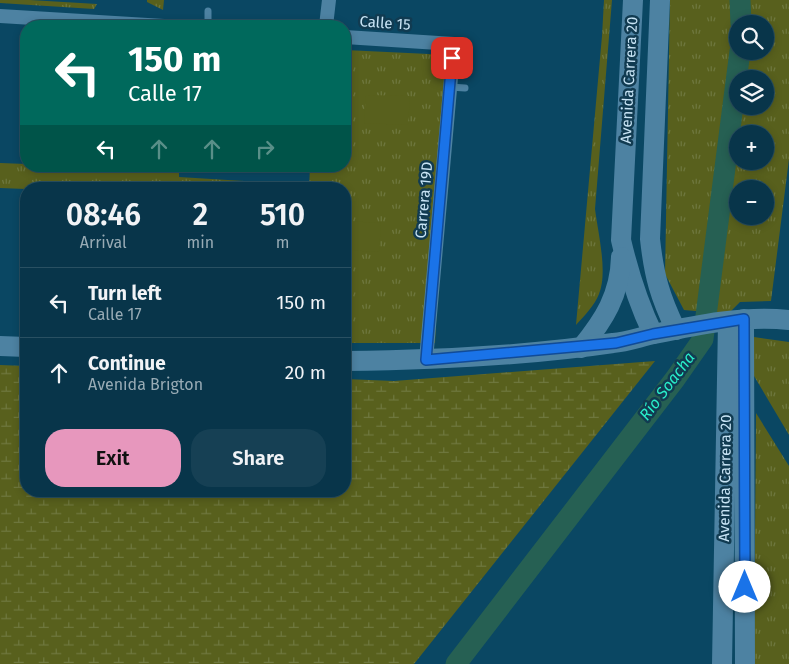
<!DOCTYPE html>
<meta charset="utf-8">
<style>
body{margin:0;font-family:"Fira Sans",sans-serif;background:#164054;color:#f1f3f6;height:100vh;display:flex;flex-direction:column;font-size:19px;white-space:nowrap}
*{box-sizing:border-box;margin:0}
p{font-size:16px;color:#98abb5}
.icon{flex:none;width:28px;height:28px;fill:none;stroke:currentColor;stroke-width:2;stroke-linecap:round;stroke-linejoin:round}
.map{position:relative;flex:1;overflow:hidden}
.side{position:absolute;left:20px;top:182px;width:331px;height:315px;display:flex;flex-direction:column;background:#08354a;border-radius:20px;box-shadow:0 2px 8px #0003,0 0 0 1px #295062}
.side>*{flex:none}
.banner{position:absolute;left:20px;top:20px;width:331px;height:152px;border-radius:20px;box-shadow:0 2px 8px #0003,0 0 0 1px #295062;background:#00695c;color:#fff;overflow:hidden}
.tools{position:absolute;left:729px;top:15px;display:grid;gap:10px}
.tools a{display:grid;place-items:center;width:45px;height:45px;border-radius:50%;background:#08354a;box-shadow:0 2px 8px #0003,0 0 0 1px #295062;font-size:25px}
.pin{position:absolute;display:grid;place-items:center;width:42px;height:42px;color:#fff;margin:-21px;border-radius:10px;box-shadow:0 2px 8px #0006}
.me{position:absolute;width:55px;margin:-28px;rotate:0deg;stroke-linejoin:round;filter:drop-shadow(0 0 4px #0008)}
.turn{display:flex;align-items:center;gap:18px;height:105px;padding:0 25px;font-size:22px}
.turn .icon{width:65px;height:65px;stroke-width:2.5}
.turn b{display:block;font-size:35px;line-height:42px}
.lanes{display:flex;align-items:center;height:48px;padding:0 25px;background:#0003;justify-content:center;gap:25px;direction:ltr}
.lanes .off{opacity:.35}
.eta{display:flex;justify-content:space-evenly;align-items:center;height:85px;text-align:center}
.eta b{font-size:30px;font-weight:600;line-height:35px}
.cta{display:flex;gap:10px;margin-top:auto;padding:10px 25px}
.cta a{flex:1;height:58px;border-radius:20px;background:#e797bd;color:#111;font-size:20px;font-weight:600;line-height:58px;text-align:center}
.cta a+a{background:#164054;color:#f1f3f6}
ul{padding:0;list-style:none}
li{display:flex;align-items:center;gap:15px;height:70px;padding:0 25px;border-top:1px solid #295062}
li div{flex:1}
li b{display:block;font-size:19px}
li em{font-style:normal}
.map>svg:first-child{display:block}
</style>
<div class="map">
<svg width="789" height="664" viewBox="0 0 789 664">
<defs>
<pattern id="grass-tufts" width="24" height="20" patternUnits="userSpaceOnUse" patternTransform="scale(1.25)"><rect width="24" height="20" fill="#58601d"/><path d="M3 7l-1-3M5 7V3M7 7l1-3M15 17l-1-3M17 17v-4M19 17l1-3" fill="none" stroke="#6e773e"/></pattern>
<pattern id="wetland-marsh" width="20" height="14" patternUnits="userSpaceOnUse" patternTransform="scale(1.25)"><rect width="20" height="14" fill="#58601d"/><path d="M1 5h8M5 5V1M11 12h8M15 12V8" fill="none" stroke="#6e773e"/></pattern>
</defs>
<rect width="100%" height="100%" fill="#0a4763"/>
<g fill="url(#grass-tufts)" fill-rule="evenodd">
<path d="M0,0H30L97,4L94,9L0,3Z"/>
<path d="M147,0H164L163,10L147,2Z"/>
<path d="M604,0H612L595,209C598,233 608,272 599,294C595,305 584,316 576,325L602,36Z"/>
<path d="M670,0H789V159L771,301L740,302L728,314L684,310L665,274ZM738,24H765V51H738ZM738,79H765V106H738ZM738,134H765V161H738ZM738,189H765V216H738Z"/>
<path d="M345,50L450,55L435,343H345V189H309L310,166H345Z"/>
<path d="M0,163L26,164V166L83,168V166H179V177L290,184V189H26L0,188Z"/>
<path d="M754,337L789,342V435L754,376Z"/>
<path d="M756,413L789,466V664H754Z"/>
</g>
<path fill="url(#wetland-marsh)" d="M655,361L414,664H0V365L26,366V491H345V379L394,381Z"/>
<g fill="#58601d">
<path d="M366,95L410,96L408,125L364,123Z"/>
<path d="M345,221L381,223L379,252L345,250Z"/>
</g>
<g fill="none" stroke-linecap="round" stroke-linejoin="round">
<g stroke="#266053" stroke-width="21">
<path d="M740,0L741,24"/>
<path d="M456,664L675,379L703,339L740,51"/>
</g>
<g stroke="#4d82a2" stroke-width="7">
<path d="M208,26V11"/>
<path d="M450,87L465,88"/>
</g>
<g stroke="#4d82a2" stroke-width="14">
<path d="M0,16L164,26"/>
<path d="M326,26L329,0"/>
<path d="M345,37L454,44L426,360"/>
</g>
<g stroke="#4d82a2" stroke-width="20">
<path d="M633,0L621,240C629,274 638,303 653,334"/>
<path d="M660,0L650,239C654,276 660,297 676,330"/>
<path d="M744,319L745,664"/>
<path d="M0,346L26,347"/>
<path d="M581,348C604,320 620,295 621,257"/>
<path d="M345,361C434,360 525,356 613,343C627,342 640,337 654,334C697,325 745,315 789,320"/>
<path d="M722,664L728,322"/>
</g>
</g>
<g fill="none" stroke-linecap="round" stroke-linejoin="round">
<g stroke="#114b97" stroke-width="12">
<path id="route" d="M452,58L426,360L616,343L653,334L744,319L745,587"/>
</g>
<use href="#route" stroke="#1a73e8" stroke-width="9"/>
</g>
<g text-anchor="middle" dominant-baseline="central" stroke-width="5" stroke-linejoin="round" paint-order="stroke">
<g font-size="15" fill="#c8e4f5" stroke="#113b51">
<text transform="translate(385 23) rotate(4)">Calle 15</text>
<text transform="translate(629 80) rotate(-87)">Avenida Carrera 20</text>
<text transform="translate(424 200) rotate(-85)">Carrera 19D</text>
<text transform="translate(725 478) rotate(-89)">Avenida Carrera 20</text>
</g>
<g font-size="16" font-style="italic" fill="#29eeca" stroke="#113b51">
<text transform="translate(667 386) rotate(-53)">Río Soacha</text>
</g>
</g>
</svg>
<div class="tools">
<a><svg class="icon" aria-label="search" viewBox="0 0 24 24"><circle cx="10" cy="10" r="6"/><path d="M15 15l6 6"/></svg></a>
<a><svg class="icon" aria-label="layers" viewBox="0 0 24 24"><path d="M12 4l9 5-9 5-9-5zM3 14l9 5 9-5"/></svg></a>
<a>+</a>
<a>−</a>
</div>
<div class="pin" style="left:452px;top:58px;background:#d93025"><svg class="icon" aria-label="arrive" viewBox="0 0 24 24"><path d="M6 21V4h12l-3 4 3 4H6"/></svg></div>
<svg class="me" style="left:745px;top:587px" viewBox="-20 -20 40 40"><circle r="19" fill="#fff"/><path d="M0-13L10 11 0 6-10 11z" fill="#1a73e8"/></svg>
<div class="banner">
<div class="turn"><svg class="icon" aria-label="left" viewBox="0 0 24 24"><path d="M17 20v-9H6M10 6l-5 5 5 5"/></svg><div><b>150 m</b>Calle 17</div></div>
<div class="lanes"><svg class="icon" aria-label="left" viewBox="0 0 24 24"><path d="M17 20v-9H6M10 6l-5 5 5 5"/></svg><svg class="icon off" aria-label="ahead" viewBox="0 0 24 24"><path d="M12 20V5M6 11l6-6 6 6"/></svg><svg class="icon off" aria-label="ahead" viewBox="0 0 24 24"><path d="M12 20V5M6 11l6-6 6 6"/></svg><svg class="icon off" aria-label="right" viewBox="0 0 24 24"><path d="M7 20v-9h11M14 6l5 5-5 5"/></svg></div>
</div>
<section class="side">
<div class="eta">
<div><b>08:46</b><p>Arrival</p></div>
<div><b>2</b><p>min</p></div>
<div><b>510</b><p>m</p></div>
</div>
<ul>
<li><svg class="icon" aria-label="left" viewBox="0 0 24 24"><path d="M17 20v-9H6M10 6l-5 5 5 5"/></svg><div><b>Turn left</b><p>Calle 17</p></div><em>150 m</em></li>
<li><svg class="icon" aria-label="ahead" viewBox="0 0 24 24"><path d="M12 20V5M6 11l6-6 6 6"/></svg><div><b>Continue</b><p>Avenida Brigton</p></div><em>20 m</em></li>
</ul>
<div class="cta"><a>Exit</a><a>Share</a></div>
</section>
</div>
